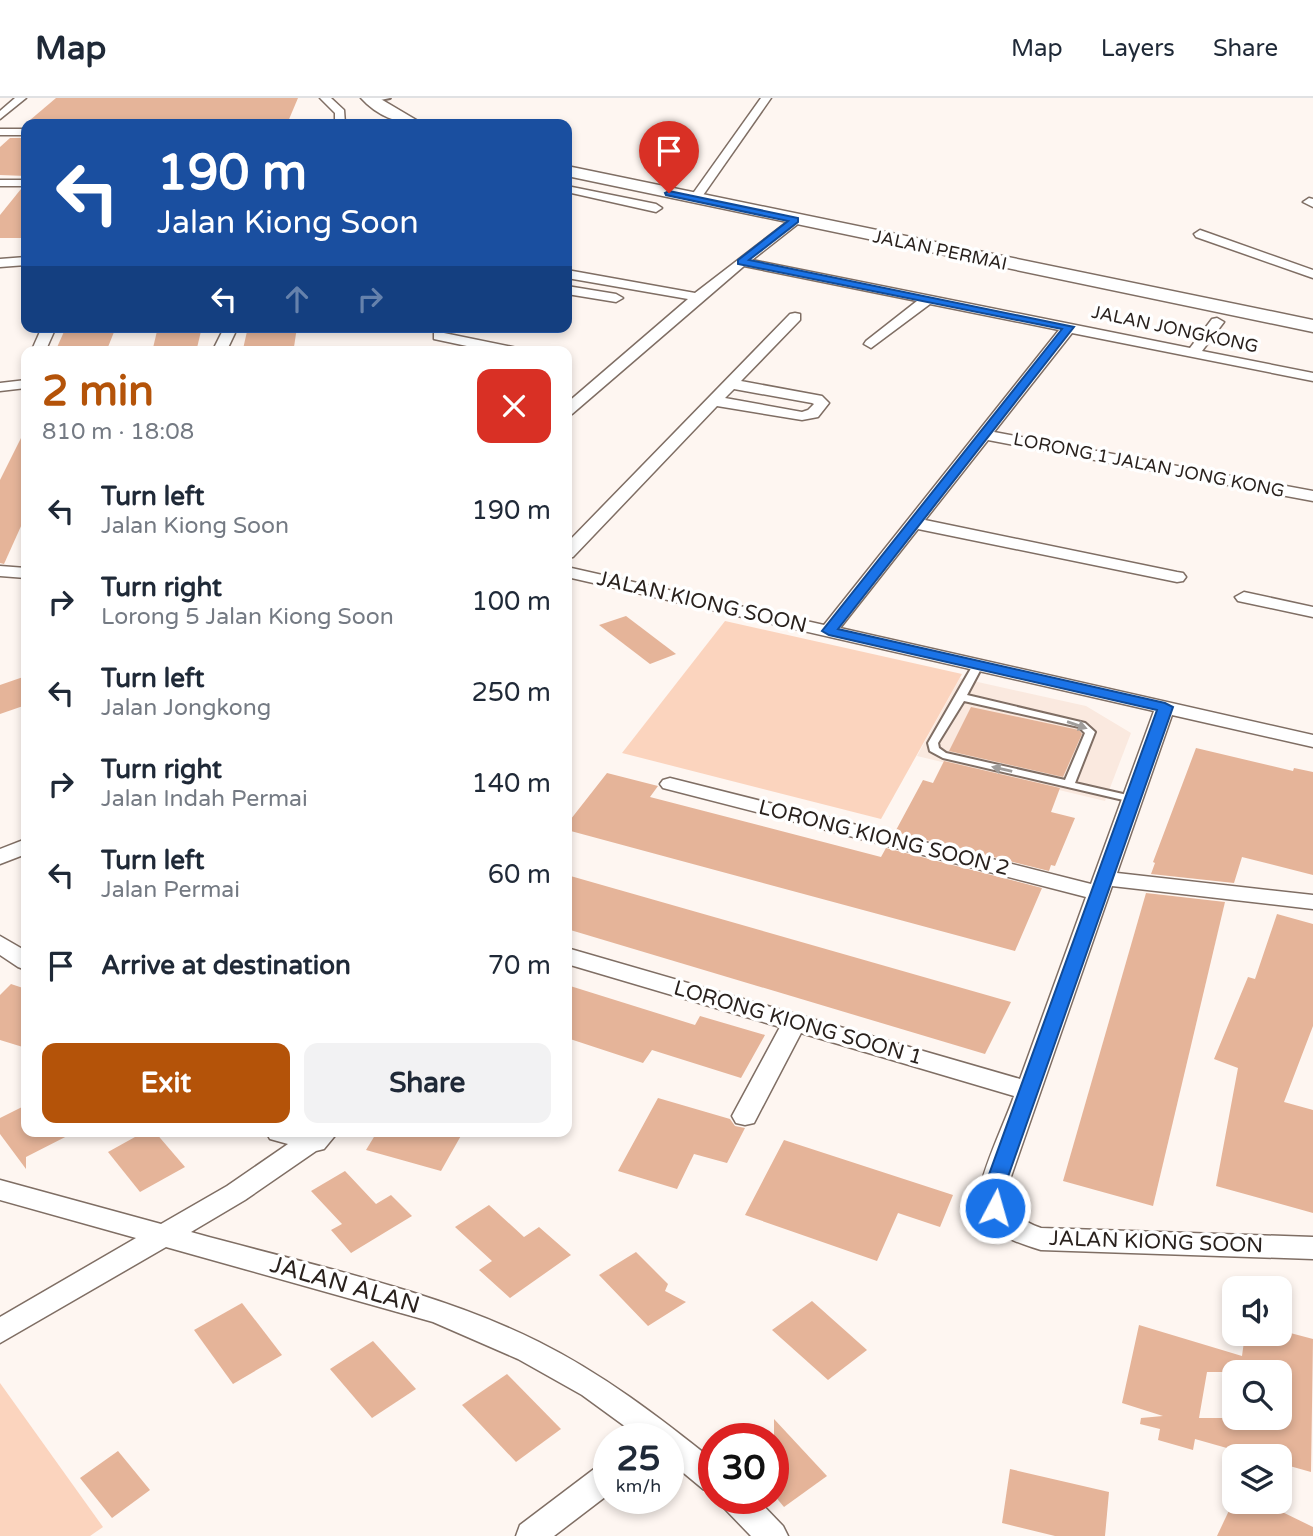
<!DOCTYPE html>
<meta charset="utf-8">
<style>
body{margin:0;font-family:"Varela Round",sans-serif;background:#f2f2f3;color:#1f2937;height:100vh;display:flex;flex-direction:column;font-size:26px;white-space:nowrap}
*{box-sizing:border-box;margin:0}
p{font-size:23px;color:#747a83}
.icon{flex:none;width:38px;height:38px;fill:none;stroke:currentColor;stroke-width:2;stroke-linecap:round;stroke-linejoin:round}
.map{position:relative;flex:1;overflow:hidden}
.panel{position:absolute;left:21px;top:248px;width:551px;height:791px;display:flex;flex-direction:column;background:#fff;border-radius:14px;box-shadow:0 4px 10px #0003}
.panel>*{flex:none}
.hud{position:absolute;left:21px;top:21px;width:551px;height:214px;border-radius:14px;box-shadow:0 4px 10px #0003;background:#1a4fa0;color:#fff;overflow:hidden}
.buttons{position:absolute;left:1222px;top:1178px;display:grid;gap:14px}
.buttons a{display:grid;place-items:center;width:70px;height:70px;border-radius:14px;background:#fff;box-shadow:0 4px 10px #0003;font-size:35px}
.speed{position:absolute;left:593px;top:1325px;display:flex;gap:14px;font-size:35px;font-weight:700;text-align:center}
.speed>*{display:grid;place-content:center;width:91px;height:91px;border-radius:50%;background:#fff;box-shadow:0 4px 10px #0003;line-height:1}
.speed small{font-size:18px;font-weight:400}
.speed .limit{border:10px solid #d22;background:#fff;color:#111}
.pin{position:absolute;display:grid;place-items:center;width:60px;height:60px;color:#fff;margin:-72px -30px;border-radius:50% 50% 50% 0;rotate:-45deg;box-shadow:0 0 7px #0007}
.pin .icon{rotate:45deg}
.me{position:absolute;width:77px;margin:-38px;rotate:6deg;stroke-linejoin:round;filter:drop-shadow(0 0 5px #0008)}
.turn{display:flex;align-items:center;gap:24px;height:147px;padding:0 21px;font-size:32px}
.turn .icon{width:91px;height:91px;stroke-width:2.5}
.turn b{display:block;font-size:49px;line-height:60px}
.lanes{display:flex;align-items:center;height:66px;padding:0 21px;background:#0003;justify-content:center;gap:35px;direction:ltr}
.lanes .off{opacity:.35}
.round{display:grid;place-items:center;flex:none;width:74px;height:74px;border-radius:14px;background:#f2f2f3}
.summary{display:flex;align-items:center;justify-content:space-between;height:119px;padding:0 21px}
h1{font-size:42px;font-weight:700;line-height:52px;color:#b45309}
.cta{display:flex;gap:14px;margin-top:auto;padding:14px 21px}
.cta a{flex:1;height:80px;border-radius:14px;background:#b45309;color:#fff;font-size:28px;font-weight:700;line-height:80px;text-align:center}
.cta a+a{background:#f2f2f3;color:#1f2937}
ul{padding:0;list-style:none}
li{display:flex;align-items:center;gap:21px;height:91px;padding:0 21px}
li div{flex:1}
li b{display:block;font-size:26px}
li em{font-style:normal}
header{display:flex;align-items:center;gap:42px;box-sizing:border-box;height:98px;padding:0 35px;background:#fff;border-bottom:2px solid #e0e1e3}
header strong{font-size:33px}
nav{display:flex;gap:38px;margin-inline-start:auto;font-size:24px}
.map>svg:first-child{display:block}
</style>
<header>
<strong>Map</strong>
<nav><a>Map</a><a>Layers</a><a>Share</a></nav>
</header>
<div class="map">
<svg width="1313" height="1438" viewBox="0 0 1313 1438">
<rect width="100%" height="100%" fill="#fef6f1"/>
<path fill="#fae9df" d="M960,580L1086,608L1131,635L1105,703L917,658Z"/>
<g fill="#fbd4be">
<path d="M725,523L962,576L881,721L622,655Z"/>
<path d="M0,1285L103,1429L90,1438H0Z"/>
</g>
<g fill="#e5b499" fill-rule="evenodd">
<path d="M56,0H298L287,26L23,28Z"/>
<path d="M10,40H26V78L0,77V49Z"/>
<path d="M21,91H26V140H0V117Z"/>
<path d="M66,229H116L106,254H55Z"/>
<path d="M158,229H202L196,254H152Z"/>
<path d="M248,229H297L294,249L243,251Z"/>
<path d="M26,330V417L4,466L0,465V382Z"/>
<path d="M626,518L676,556L650,566L599,527Z"/>
<path d="M26,578V607L0,616V587Z"/>
<path d="M971,609L1079,632L1082,636L1063,679L949,653Z"/>
<path d="M1196,650L1293,673L1294,670L1313,674V777L1242,759L1234,785L1151,776L1155,765L1153,764Z"/>
<path d="M944,663L1060,690L1051,714L1075,720L1055,768L1051,767L1049,773L895,734L923,682L933,685Z"/>
<path d="M607,675L658,688L650,699L881,759L886,750L1042,790L1015,853L567,732V726Z"/>
<path d="M567,777L1011,904L985,956L567,831Z"/>
<path d="M1146,795L1225,804L1153,1108L1063,1083Z"/>
<path d="M1277,816L1313,826V928L1284,1004L1313,1012V1115L1216,1088L1238,970L1214,961L1248,879L1255,881Z"/>
<path d="M11,886L26,891V950L0,942V897Z"/>
<path d="M567,887L695,927L700,918L765,937L741,980L652,952L643,965L567,940Z"/>
<path d="M658,1000L730,1021L735,1028L745,1030L727,1065L694,1056L677,1091L618,1073Z"/>
<path d="M26,1007V1034H75L26,1059V1071L0,1036V1020Z"/>
<path d="M144,1034H155L185,1069L140,1094L108,1054Z"/>
<path d="M377,1034H463L441,1073L366,1052Z"/>
<path d="M784,1042L953,1097L940,1129L898,1115L877,1163L745,1117Z"/>
<path d="M345,1073L376,1106L391,1097L412,1118L351,1155L331,1132L342,1126L311,1093Z"/>
<path d="M489,1107L524,1139L539,1129L571,1157L510,1200L479,1172L492,1163L455,1129Z"/>
<path d="M636,1154L668,1186L665,1193L686,1204L648,1228L599,1177Z"/>
<path d="M812,1203L867,1252L828,1282L772,1232Z"/>
<path d="M242,1205L282,1257L233,1286L194,1232Z"/>
<path d="M1139,1227L1242,1258L1245,1236H1279V1232L1313,1241L1311,1374L1279,1365V1358H1255L1195,1341L1193,1352L1158,1342L1160,1331L1140,1326L1141,1320L1163,1318L1122,1305ZM1207,1274H1279V1320H1199Z"/>
<path d="M373,1243L416,1291L372,1320L330,1271Z"/>
<path d="M507,1276L561,1331L516,1364L462,1307Z"/>
<path d="M774,1321L827,1378L784,1409L774,1397Z"/>
<path d="M118,1353L150,1392L112,1420L80,1380Z"/>
<path d="M1010,1371L1109,1394L1105,1438H1055L1002,1425Z"/>
<path d="M1233,1404H1262L1313,1429V1438H1217Z"/>
</g>
<g fill="none" stroke-linecap="round" stroke-linejoin="round">
<g stroke="#7f6e64" stroke-width="4">
<g id="lane">
<path d="M375,0H390L371,4L368,2Z"/>
<path d="M978,564L983,567L967,597L1085,625L1095,634L1075,685L1136,699L1137,701L1136,703L1132,704L943,660L930,653L928,645L973,567ZM964,603L1079,629L1085,635L1065,682L946,655L939,650L938,645Z"/>
</g>
</g>
<g stroke="#7f6e64" stroke-width="3">
<g id="street">
<path d="M15,0H26L0,21V13Z"/>
<path d="M320,0H331L344,12L345,26H335V15Z"/>
<path d="M761,0H771L699,103H691L689,101Z"/>
<rect x="0" y="31" width="26" height="6"/>
<rect x="0" y="82" width="26" height="6"/>
<path d="M567,88L656,106L662,110L656,114L567,94Z"/>
<path d="M1309,100L1313,101V109L1303,104Z"/>
<path d="M795,118L801,122L799,125L752,162L1190,250L1212,221L1217,220L1224,224L1202,253L1313,275V283L1072,235L994,334L1313,393V403L988,342L925,422L1177,474L1183,475L1186,479L1183,483L1177,484L918,431L840,530L1313,637V649L1172,617L1117,775L1313,797V811L1112,788L1006,1093C1011,1114 1021,1123 1041,1130L1313,1139V1161L1041,1152C1029,1148 1016,1145 1005,1138C992,1130 978,1107 980,1091C985,1065 1005,1024 1014,998L801,935L754,1025L745,1027L736,1025L732,1018L780,929L567,866V850L1020,981L1086,799L663,690L660,686L663,682L670,680L1091,786L1154,613L567,479V469L824,527L1059,232L930,206L871,250L864,246L866,243L917,203L744,168L572,316L567,317V305L688,201L567,180V172L695,195Z"/>
<path d="M1200,132L1313,172V180L1196,139L1194,136Z"/>
<path d="M26,159V167L0,169V161Z"/>
<path d="M567,188L616,196L623,200L616,204L567,196Z"/>
<path d="M795,215L800,216V222L741,283L822,298L829,305L818,319L802,322L717,308L573,459L567,460V445L790,216ZM734,291L812,305L814,306L808,312L802,314L725,300Z"/>
<path d="M42,229H56L45,254H31Z"/>
<path d="M228,231L235,235L226,254H212L223,232Z"/>
<path d="M439,234L517,250L524,254H495L434,241V235Z"/>
<path d="M26,282V290L0,293V285Z"/>
<path d="M0,468L26,470V480L0,478Z"/>
<path d="M1244,494L1313,509V519L1238,503L1235,499Z"/>
<path d="M26,741V756L0,766V751Z"/>
<path d="M0,838L26,853V872L18,869L0,857Z"/>
<path d="M266,1034H338L324,1051L316,1053L245,1102L191,1134C305,1166 433,1191 539,1244C603,1276 659,1319 714,1363V1395L703,1391L668,1362V1340H641L582,1297L518,1261L433,1224L166,1149L0,1245V1219L136,1140L0,1102V1082L161,1126L227,1088L288,1046L270,1041Z"/>
<path d="M609,1364V1396L554,1438H516L520,1427L598,1368Z"/>
<path d="M719,1400H756L783,1428L788,1438H751L724,1410Z"/>
</g>
</g>
<g stroke="#7f6e64" stroke-width="3">
<g id="secondary">
<path d="M361,0H379L423,26C400,27 377,18 361,0Z"/>
<path d="M567,68L1313,222V234L567,78Z"/>
</g>
</g>
<use href="#lane" fill="#fff" fill-rule="evenodd"/>
<use href="#street" fill="#fff" fill-rule="evenodd"/>
<use href="#secondary" fill="#fff" fill-rule="evenodd"/>
</g>
<defs><path id="oneway-solid" d="M-6-.8H1V-3.2L6.5 0L1 3.2V.8H-6Z" transform="scale(1.75)"/></defs>
<g fill="#9f9c9a">
<use href="#oneway-solid" transform="translate(1077 627) rotate(19)"/>
<use href="#oneway-solid" transform="translate(1002 671) rotate(-167)"/>
</g>
<path fill="#1a73e8" stroke="#114b97" stroke-width="2" d="M669,93L798,120V124L749,162L1074,229L838,531L1165,605L1173,609L1003,1093L1005,1110L1002,1115L995,1117L988,1115L983,1093L1157,612L829,537L822,533L1062,231L738,166V162L788,123L666,97L665,95Z"/>
<g text-anchor="middle" dominant-baseline="central" stroke-width="7" stroke-linejoin="round" paint-order="stroke">
<g font-size="18" fill="#2a221e" stroke="#fff">
<text transform="translate(940 152) rotate(12)">JALAN PERMAI</text>
<text transform="translate(1175 231) rotate(12)">JALAN JONGKONG</text>
<text transform="translate(1149 367) rotate(11)">LORONG 1 JALAN JONG KONG</text>
</g>
<g font-size="21" fill="#2a221e" stroke="#fff">
<text transform="translate(702 504) rotate(13)">JALAN KIONG SOON</text>
<text transform="translate(884 740) rotate(14)">LORONG KIONG SOON 2</text>
<text transform="translate(798 925) rotate(16)">LORONG KIONG SOON 1</text>
<text transform="translate(1156 1144) rotate(2)">JALAN KIONG SOON</text>
</g>
<g font-size="24" fill="#2a221e" stroke="#fff">
<text transform="translate(345 1187) rotate(16)">JALAN ALAN</text>
</g>
</g>
</svg>
<div class="buttons">
<a><svg class="icon" aria-label="sound" viewBox="0 0 24 24"><path d="M4 9h4l5-4v14l-5-4H4zM17 9q2 3 0 6"/></svg></a>
<a><svg class="icon" aria-label="search" viewBox="0 0 24 24"><circle cx="10" cy="10" r="6"/><path d="M15 15l6 6"/></svg></a>
<a><svg class="icon" aria-label="layers" viewBox="0 0 24 24"><path d="M12 4l9 5-9 5-9-5zM3 14l9 5 9-5"/></svg></a>
</div>
<div class="speed"><div>25<small>km/h</small></div><div class="limit">30</div></div>
<div class="pin" style="left:669px;top:95px;background:#d93025"><svg class="icon" aria-label="arrive" viewBox="0 0 24 24"><path d="M6 21V4h12l-3 4 3 4H6"/></svg></div>
<svg class="me" style="left:995px;top:1110px" viewBox="-20 -20 40 40"><circle r="17" fill="#1a73e8" stroke="#fff" stroke-width="3"/><path d="M0-11L8 9 0 5-8 9z" fill="#fff"/></svg>
<div class="hud">
<div class="turn"><svg class="icon" aria-label="left" viewBox="0 0 24 24"><path d="M17 20v-9H6M10 6l-5 5 5 5"/></svg><div><b>190 m</b>Jalan Kiong Soon</div></div>
<div class="lanes"><svg class="icon" aria-label="left" viewBox="0 0 24 24"><path d="M17 20v-9H6M10 6l-5 5 5 5"/></svg><svg class="icon off" aria-label="ahead" viewBox="0 0 24 24"><path d="M12 20V5M6 11l6-6 6 6"/></svg><svg class="icon off" aria-label="right" viewBox="0 0 24 24"><path d="M7 20v-9h11M14 6l5 5-5 5"/></svg></div>
</div>
<section class="panel">
<div class="summary"><div><h1>2 min</h1><p>810 m · 18:08</p></div><a class="round" style="background:#d93025;color:#fff"><svg class="icon" aria-label="close" viewBox="0 0 24 24"><path d="M6 6l12 12M18 6L6 18"/></svg></a></div>
<ul>
<li><svg class="icon" aria-label="left" viewBox="0 0 24 24"><path d="M17 20v-9H6M10 6l-5 5 5 5"/></svg><div><b>Turn left</b><p>Jalan Kiong Soon</p></div><em>190 m</em></li>
<li><svg class="icon" aria-label="right" viewBox="0 0 24 24"><path d="M7 20v-9h11M14 6l5 5-5 5"/></svg><div><b>Turn right</b><p>Lorong 5 Jalan Kiong Soon</p></div><em>100 m</em></li>
<li><svg class="icon" aria-label="left" viewBox="0 0 24 24"><path d="M17 20v-9H6M10 6l-5 5 5 5"/></svg><div><b>Turn left</b><p>Jalan Jongkong</p></div><em>250 m</em></li>
<li><svg class="icon" aria-label="right" viewBox="0 0 24 24"><path d="M7 20v-9h11M14 6l5 5-5 5"/></svg><div><b>Turn right</b><p>Jalan Indah Permai</p></div><em>140 m</em></li>
<li><svg class="icon" aria-label="left" viewBox="0 0 24 24"><path d="M17 20v-9H6M10 6l-5 5 5 5"/></svg><div><b>Turn left</b><p>Jalan Permai</p></div><em>60 m</em></li>
<li><svg class="icon" aria-label="arrive" viewBox="0 0 24 24"><path d="M6 21V4h12l-3 4 3 4H6"/></svg><div><b>Arrive at destination</b></div><em>70 m</em></li>
</ul>
<div class="cta"><a>Exit</a><a>Share</a></div>
</section>
</div>
